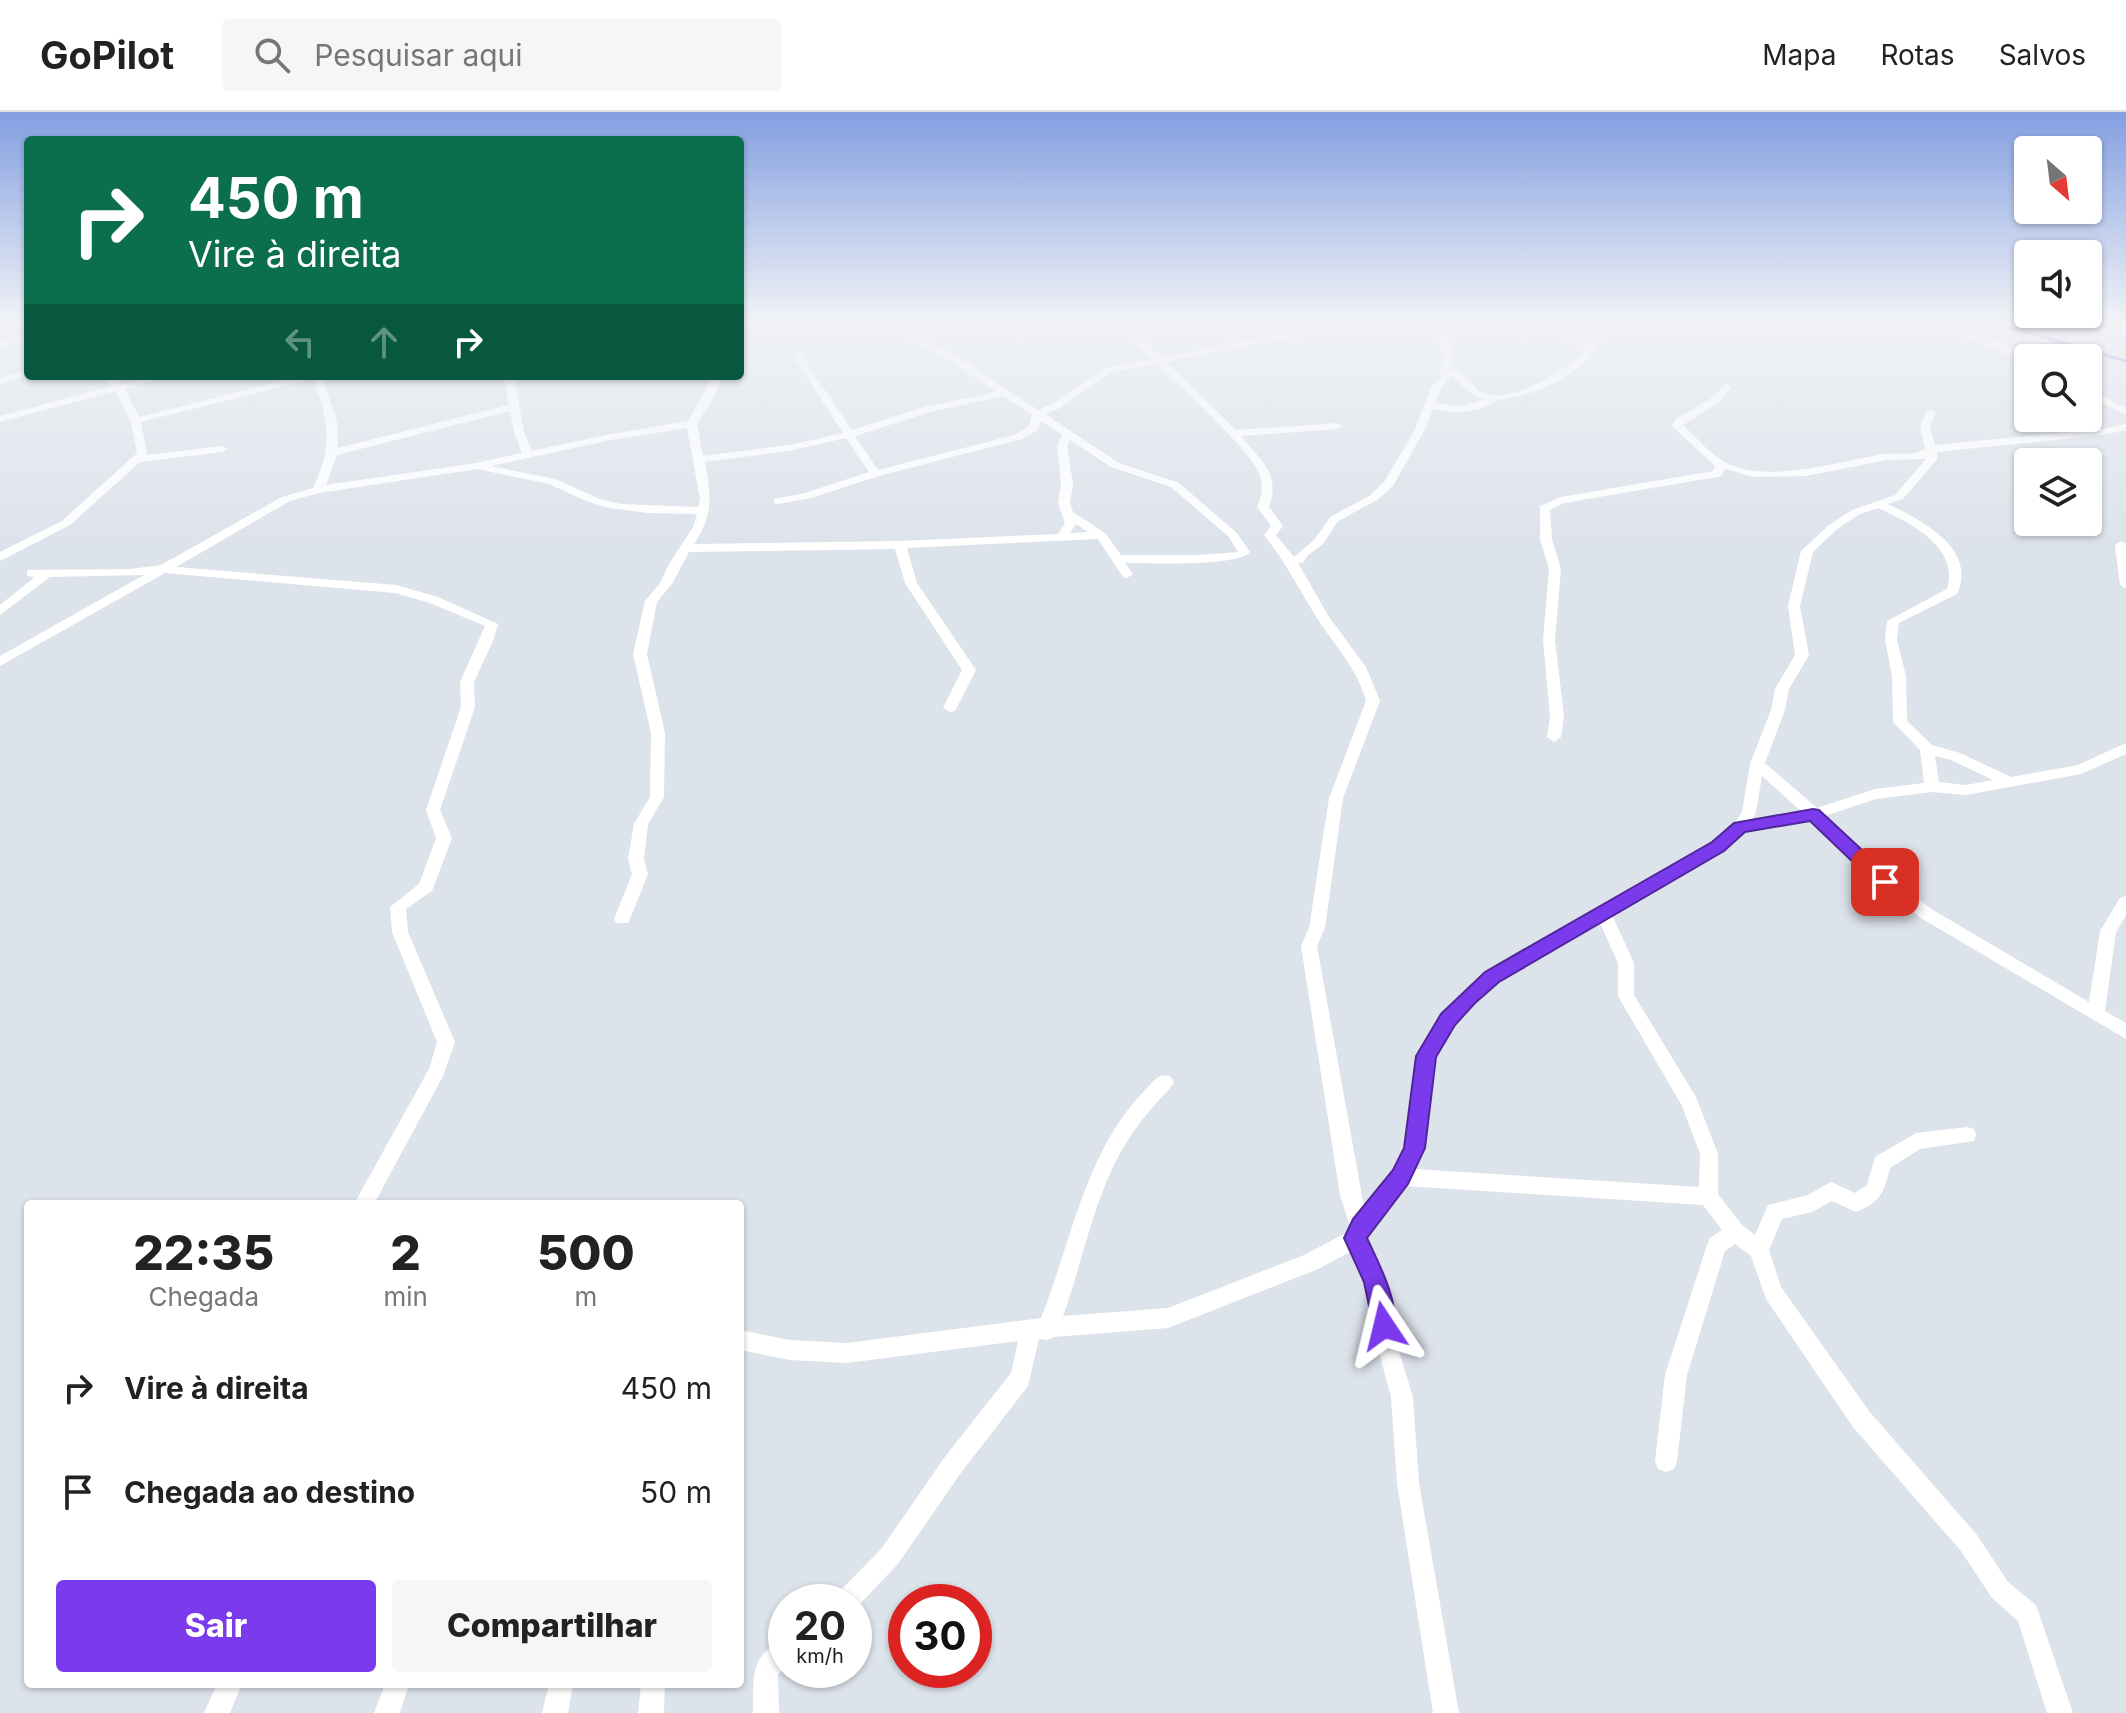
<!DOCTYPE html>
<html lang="pt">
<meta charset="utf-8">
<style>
body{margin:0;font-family:Inter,sans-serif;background:#f6f6f6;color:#222;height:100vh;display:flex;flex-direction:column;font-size:30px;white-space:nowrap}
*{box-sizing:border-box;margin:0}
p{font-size:26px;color:#767676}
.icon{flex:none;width:44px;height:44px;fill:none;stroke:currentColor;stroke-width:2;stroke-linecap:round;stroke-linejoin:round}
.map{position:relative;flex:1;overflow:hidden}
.drawer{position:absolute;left:24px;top:1088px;width:720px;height:488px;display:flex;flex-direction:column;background:#fff;border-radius:8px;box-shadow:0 2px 6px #0004}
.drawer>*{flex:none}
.top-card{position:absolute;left:24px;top:24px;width:720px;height:244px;border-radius:8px;box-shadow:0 2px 6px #0004;background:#0b6e4f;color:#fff;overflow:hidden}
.needle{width:52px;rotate:152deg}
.controls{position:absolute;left:2014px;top:24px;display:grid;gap:16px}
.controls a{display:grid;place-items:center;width:88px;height:88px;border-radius:8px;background:#fff;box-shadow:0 2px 6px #0004;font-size:40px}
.speed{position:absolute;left:768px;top:1472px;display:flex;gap:16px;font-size:40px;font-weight:700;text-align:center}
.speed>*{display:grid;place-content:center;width:104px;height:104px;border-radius:50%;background:#fff;box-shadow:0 2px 6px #0004;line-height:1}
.speed small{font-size:20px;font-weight:400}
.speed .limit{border:12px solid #d22;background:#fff;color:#111}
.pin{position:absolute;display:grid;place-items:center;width:68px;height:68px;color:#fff;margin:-34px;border-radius:16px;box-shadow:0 4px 12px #0006}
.me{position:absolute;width:88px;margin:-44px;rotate:350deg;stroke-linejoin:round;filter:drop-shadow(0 0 6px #0008)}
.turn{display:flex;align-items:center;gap:28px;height:168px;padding:0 32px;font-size:36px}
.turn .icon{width:104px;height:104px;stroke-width:2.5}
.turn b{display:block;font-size:56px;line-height:68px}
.lanes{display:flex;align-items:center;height:76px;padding:0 32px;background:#0003;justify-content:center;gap:40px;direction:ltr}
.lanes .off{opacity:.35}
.eta{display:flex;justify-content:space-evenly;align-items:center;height:136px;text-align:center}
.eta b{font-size:48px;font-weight:800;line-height:56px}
.primary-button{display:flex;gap:16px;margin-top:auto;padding:16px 32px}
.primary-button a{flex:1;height:92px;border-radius:8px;background:#7c3aed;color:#fff;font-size:32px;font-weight:800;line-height:92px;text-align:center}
.primary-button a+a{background:#f6f6f6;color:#222}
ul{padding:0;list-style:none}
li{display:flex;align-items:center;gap:24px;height:104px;padding:0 32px}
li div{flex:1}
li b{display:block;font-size:30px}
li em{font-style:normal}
header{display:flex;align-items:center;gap:48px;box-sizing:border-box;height:112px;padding:0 40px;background:#fff;border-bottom:2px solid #e0e0e0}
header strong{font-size:38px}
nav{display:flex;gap:44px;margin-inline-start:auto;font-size:28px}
.search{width:560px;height:72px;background:#f6f6f6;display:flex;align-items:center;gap:20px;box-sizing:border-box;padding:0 28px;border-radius:8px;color:#767676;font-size:30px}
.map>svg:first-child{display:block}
</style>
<header>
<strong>GoPilot</strong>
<div class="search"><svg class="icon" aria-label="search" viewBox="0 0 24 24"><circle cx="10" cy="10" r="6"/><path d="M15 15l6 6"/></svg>Pesquisar aqui</div>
<nav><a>Mapa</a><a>Rotas</a><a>Salvos</a></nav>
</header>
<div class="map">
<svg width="2126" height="1601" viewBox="0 0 2126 1601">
<rect width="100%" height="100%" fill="#dde3eb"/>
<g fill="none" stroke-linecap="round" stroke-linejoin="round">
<path stroke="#8d80d6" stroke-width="3" d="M1985,208L2126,249"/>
<g fill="#fff" fill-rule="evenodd">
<path d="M876,208C911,208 1005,276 1038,298L1052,292L1105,256L1151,247L1112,208H1122L1161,245L1360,208H1381L1166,250L1236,318L1338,311L1343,314L1338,317L1241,324C1261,349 1281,361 1269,395L1283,414L1276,423L1294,445L1315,427L1330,405L1369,384L1384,370L1414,319L1431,275L1441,264L1439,257L1444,246L1435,219L1436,208H1446L1445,219L1454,246L1449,256C1455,259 1462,261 1466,265C1471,269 1474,275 1479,279C1507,296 1564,259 1583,241L1544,208H1555L1588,235L1597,224L1601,208H1611C1599,248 1562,272 1524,283C1516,286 1507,285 1499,288C1493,289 1489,294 1483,296C1466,302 1449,300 1433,297L1424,319L1393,374L1377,388L1338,409L1323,432L1307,444L1304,450L1298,451L1329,505L1366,555L1380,589L1343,686L1325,816L1317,834L1364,1095L1394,1059L1405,1036L1417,944L1442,902L1486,860L1713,731L1735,711L1742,700L1750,652L1771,598L1775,577L1795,543L1788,494L1801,439L1829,413L1852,398L1895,383L1926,347L1887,348L1806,364L1754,365L1725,357L1721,364L1717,365L1564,391L1550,398L1552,427L1561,457L1555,528L1564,604L1561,625L1554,630L1547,625L1550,604L1543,528L1549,457L1540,427V394L1561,385L1713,359L1715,354L1672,314L1676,307L1710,287L1726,272L1731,275L1718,291L1683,313C1696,325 1710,342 1725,350C1765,373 1841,349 1884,342C1897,340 1915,345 1925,336L1920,314L1927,299L1931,298L1936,301L1930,314L1935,333L2103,317L2126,312V318L2103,323L1937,340V347L1903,387L1888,392C1922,408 1978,437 1957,482L1899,511L1897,528L1906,564L1907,609L1932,633L1960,641L2011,665L2078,653L2126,631V642L2081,662L1966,683L1932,680L1876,687L1825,704L1877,756L1933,798L2089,890L2100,819L2120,786L2126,784V803L2116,820L2105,899L2126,911V927L1921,806L1867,764L1811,709L1744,720L1723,739L1612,803L1634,851V883L1696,985L1718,1042V1082L1742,1113L1755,1123L1768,1093L1808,1083L1831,1070L1855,1081L1867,1073L1875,1045L1916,1021L1967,1015L1974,1017L1976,1023L1974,1029L1920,1037L1890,1056C1884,1080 1881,1090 1856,1100L1832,1089L1812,1100L1782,1107L1769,1138L1781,1175L1869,1299L1977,1423L2008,1470L2036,1493L2073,1601H2047L2018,1509L1992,1486L1961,1439L1853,1315L1766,1187L1751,1144L1735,1132L1725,1139L1687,1263L1677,1349L1674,1357L1666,1360L1658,1357L1655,1349L1665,1263L1707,1133L1710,1126L1722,1118L1703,1093L1405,1074L1368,1119L1366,1126L1386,1169L1398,1236L1413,1285L1419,1371L1459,1601H1433L1397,1371L1391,1285L1378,1236L1366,1170L1352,1139L1318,1157L1168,1216L1054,1225L1047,1228L1039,1227L1028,1274L960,1362L898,1452L854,1498V1490H833L837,1482L882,1436L944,1346L1011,1261L1018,1229L847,1251L790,1248L740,1238V1218L790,1228L847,1231L1041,1206C1072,1128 1085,1039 1146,977C1154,969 1159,960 1171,965L1174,970L1171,975C1155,992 1140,1009 1128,1028C1094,1081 1084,1147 1063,1204L1168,1196L1304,1143L1348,1120L1350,1114L1340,1083L1301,834L1309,816L1329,686L1366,589C1357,555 1333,532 1315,503C1298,475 1284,448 1264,423L1271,414L1257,395C1261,384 1264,376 1260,364C1252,338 1179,274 1156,252L1111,260L1060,296L1045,302L1119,351L1179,371L1237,421L1250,440C1237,455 1148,451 1125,451L1133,462L1127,466L1123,465L1098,427L907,436L917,471L976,558L955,599L950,600L943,596L962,558L905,471L895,437L689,440L672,472L657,490L647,542L665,621L664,685L648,712L644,747L648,762L630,807L628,811H616L614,807L632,762L628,747L634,712L650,685L651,621L633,542L645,489L660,471L669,452L693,415L697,402L648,401L609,396L586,389L549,372L477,357L319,381L290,389L176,455L396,473L438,485L498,512L493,529L474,570L475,595L440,698L452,726L432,779L406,797L408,820L455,930L443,964L374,1092H354L429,957L437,930L392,820L390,795L419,772L436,726L426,698L461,595L460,570L485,514L430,491L395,481L165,461L0,554V544L144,463L50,465L0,503V493L35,465L27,464V458L130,457L161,453L282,385L313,376C333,334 329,309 313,267L141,310L147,343L223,334L228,337L223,340L140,350L70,413L0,449V440L62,409L137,341L131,311L116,279L0,310V304L112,274L103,264H114L121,272L151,264H168L125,277L139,305L302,264H322L337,309L338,336L509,293L504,264H514L524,320L532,339L606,323L688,309L713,264H723L715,283L697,312L703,344L789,333L843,321L793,244L798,241L801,242L852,318L924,295L996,280L941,243ZM1451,264L1473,283L1485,287L1463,294L1435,291L1441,276ZM1003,284L1032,303L1029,314L1014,323L878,358L855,324L930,300ZM510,299L514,320L522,341L476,351L326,373L337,343ZM1041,309L1062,323L1057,334L1061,372L1058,391L1065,411L1058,422L900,429L694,432C714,401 711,385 705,350L789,339L846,326L869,360L805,381L774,387V391L778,392L811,386L879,364L1022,327L1038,318ZM687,316L700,387L698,395L622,392L600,387L555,367L491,354L606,329ZM1070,328L1111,355L1171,375L1229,425L1238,440L1199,443H1121L1105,421L1073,400L1070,391L1073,372L1067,334ZM1878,396C1910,411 1960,435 1947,477L1887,509L1885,528L1892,564L1893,610L1920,638L1924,671L1875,677L1817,696L1765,651L1785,598L1789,577L1809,543L1800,494L1813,440L1837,417L1860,402ZM1076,412L1088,420L1070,421ZM1935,644L1951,648L1993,668L1966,673L1939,670ZM1762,664L1802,700L1752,708L1756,700ZM1600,811L1618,851V884L1682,994L1700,1042L1699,1075L1414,1057L1423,1036L1435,945L1454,912L1498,870Z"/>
<path d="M1929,208C1965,208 1998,231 2030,246L2028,252Z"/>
<path d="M28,222V228L0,235V229Z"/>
<path d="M28,257V263L0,272V266Z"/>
<path d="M2088,277L2126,296V303L2088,284Z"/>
<path d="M2121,429L2126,432V477L2120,473L2115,433Z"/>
<path d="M786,1527V1555L778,1562L779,1601H753C754,1566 748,1543 786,1527Z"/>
<path d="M217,1572H242L230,1601H204Z"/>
<path d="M385,1572H409L400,1601H374Z"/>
<path d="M549,1572H573L568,1601H542Z"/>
<path d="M641,1572H665L664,1601H638Z"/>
</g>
</g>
<linearGradient id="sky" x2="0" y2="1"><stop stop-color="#839fe1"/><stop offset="0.48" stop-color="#f0f2f6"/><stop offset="1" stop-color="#f0f2f6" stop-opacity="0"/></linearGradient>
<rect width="2126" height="432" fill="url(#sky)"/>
<path fill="#7c3aed" stroke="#51269a" stroke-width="2" d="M1813,697L1819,698L1891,765L1894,770L1891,775H1879L1810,709L1745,720L1724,739L1499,870L1475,891L1455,913L1436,945L1425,1036L1408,1072L1367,1126C1378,1150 1403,1196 1392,1222L1384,1226L1375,1222L1364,1170L1344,1126L1353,1107L1393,1058L1404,1036L1416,944L1441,902L1485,860L1712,730L1734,711Z"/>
</svg>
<div class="controls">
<a><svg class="needle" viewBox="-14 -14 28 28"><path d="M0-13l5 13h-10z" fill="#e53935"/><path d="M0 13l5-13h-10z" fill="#767676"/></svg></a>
<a><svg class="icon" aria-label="sound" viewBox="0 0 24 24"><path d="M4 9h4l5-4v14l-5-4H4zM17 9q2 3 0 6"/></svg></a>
<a><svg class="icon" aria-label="search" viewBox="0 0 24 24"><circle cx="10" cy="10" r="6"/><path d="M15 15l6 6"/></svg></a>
<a><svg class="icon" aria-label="layers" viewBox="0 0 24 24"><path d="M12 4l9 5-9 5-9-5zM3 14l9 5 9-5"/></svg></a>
</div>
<div class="speed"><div>20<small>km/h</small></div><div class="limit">30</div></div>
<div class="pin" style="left:1885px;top:770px;background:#d93025"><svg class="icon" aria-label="arrive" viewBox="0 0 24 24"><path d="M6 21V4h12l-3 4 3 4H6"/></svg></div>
<svg class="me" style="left:1384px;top:1214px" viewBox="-20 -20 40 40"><path d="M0-17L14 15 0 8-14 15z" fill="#7c3aed" stroke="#fff" stroke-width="4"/></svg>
<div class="top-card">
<div class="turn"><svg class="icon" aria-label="right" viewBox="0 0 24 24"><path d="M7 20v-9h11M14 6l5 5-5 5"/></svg><div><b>450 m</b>Vire à direita</div></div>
<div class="lanes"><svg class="icon off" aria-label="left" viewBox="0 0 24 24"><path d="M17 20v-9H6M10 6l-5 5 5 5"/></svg><svg class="icon off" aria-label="ahead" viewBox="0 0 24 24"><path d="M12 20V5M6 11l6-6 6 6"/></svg><svg class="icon" aria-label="right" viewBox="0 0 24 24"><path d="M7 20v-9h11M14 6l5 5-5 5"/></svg></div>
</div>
<section class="drawer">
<div class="eta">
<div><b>22:35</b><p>Chegada</p></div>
<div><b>2</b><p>min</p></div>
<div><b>500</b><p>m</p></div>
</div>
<ul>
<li><svg class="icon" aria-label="right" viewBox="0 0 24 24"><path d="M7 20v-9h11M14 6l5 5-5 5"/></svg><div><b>Vire à direita</b></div><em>450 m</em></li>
<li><svg class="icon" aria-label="arrive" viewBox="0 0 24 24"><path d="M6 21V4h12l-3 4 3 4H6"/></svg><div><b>Chegada ao destino</b></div><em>50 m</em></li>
</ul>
<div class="primary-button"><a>Sair</a><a>Compartilhar</a></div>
</section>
</div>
